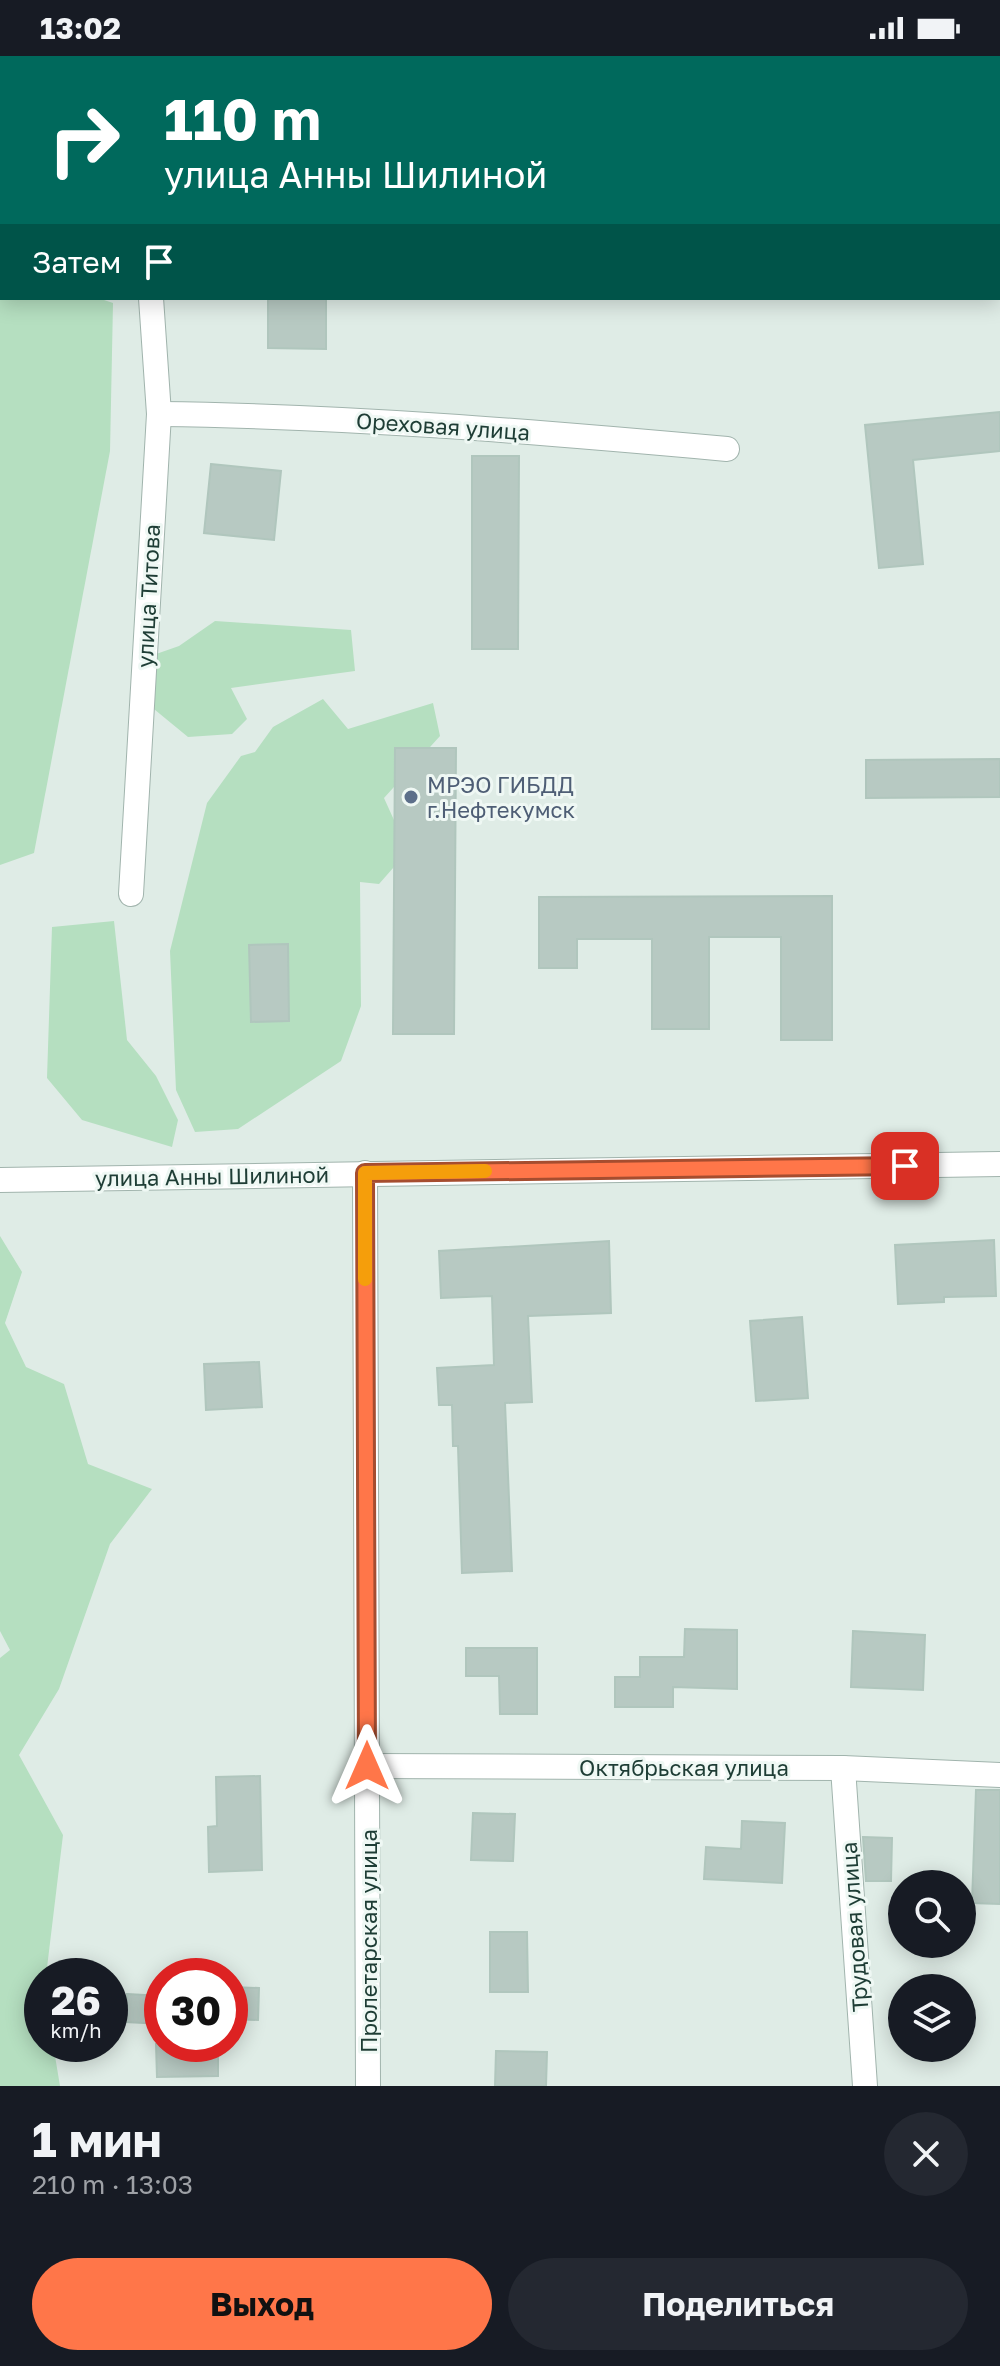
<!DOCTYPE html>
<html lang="ru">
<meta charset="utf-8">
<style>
body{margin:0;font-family:"Golos Text",sans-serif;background:#242831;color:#f1f3f6;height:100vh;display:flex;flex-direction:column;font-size:30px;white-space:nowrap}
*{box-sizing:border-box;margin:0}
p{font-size:26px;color:#9ea1a6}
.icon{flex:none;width:44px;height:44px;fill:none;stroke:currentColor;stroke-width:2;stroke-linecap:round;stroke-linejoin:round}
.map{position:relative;height:2030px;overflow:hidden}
.details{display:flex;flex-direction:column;background:#171b24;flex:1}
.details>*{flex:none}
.guide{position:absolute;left:0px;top:0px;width:1000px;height:244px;box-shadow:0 4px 20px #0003;background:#00695c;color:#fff;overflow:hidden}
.controls{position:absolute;left:888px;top:1814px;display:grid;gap:16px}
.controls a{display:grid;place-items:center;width:88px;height:88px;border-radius:50%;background:#171b24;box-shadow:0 4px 20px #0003;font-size:40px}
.speed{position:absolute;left:24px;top:1902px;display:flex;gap:16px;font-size:40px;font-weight:700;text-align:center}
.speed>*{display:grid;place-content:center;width:104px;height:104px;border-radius:50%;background:#171b24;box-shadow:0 4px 20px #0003;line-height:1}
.speed small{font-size:20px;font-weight:400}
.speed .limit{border:12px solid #d22;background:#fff;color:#111}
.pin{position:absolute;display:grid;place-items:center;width:68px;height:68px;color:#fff;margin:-34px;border-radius:16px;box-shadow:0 4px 12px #0006}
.me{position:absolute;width:88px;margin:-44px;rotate:0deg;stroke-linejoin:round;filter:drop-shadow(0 0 6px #0008)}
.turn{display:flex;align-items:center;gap:28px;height:168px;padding:0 32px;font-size:36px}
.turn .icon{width:104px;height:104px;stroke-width:2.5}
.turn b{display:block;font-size:56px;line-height:68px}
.then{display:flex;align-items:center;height:76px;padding:0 32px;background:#0003;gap:16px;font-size:30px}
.round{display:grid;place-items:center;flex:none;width:84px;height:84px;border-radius:42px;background:#242831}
.summary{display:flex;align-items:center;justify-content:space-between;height:136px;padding:0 32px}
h1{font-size:48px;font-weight:700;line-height:60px}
.action{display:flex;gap:16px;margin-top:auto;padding:16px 32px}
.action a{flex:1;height:92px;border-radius:48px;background:#ff7649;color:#111;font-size:32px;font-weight:700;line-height:92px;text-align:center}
.action a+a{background:#242831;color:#f1f3f6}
.status{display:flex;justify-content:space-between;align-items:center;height:56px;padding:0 40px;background:#171b24;direction:ltr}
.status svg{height:22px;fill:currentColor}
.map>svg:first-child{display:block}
</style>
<div class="status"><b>13:02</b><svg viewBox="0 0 49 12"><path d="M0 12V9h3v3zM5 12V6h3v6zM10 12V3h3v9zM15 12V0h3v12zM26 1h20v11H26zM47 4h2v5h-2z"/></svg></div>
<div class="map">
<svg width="1000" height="2030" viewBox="0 0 1000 2030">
<rect width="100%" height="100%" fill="#dfece6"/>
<g fill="#b5dfc0" fill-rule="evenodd">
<path d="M0,240L98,242L113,247L110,395L34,797L0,809Z"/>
<path d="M215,565L351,574L355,615L231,632L247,663L232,678L188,681L132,635L139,604L179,590Z"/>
<path d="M323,643L348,673L433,647L440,680L384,742L408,795L379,828L360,826L361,950L341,1005L238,1073L195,1076L176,1034L170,895L207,747L241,700L255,696L273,671ZM250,889L289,965H288L251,966Z"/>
<path d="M114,865L127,984L156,1020L178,1064L172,1091L82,1064L47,1022L52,871Z"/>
<path d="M0,1180L22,1216L5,1267L26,1311L64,1328L88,1408L152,1433L110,1488L59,1633L19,1699L63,1779L46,1920H42V1988H53L60,2030H0V1602L10,1594L0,1575Z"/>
</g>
<g fill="#b7c9c2" stroke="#b0c6bd" stroke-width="2">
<path d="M268,242H326V293L268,292Z"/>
<path d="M1000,356V395L913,404L923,508L879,512L865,369Z"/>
<path d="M472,400H519L518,593H472Z"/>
<path d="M211,408L281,415L274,484L204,477Z"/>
<path d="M395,692H456L454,978H393Z"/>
<path d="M1000,703V741L866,742V704Z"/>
<path d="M832,840V984H781V881H709V973H652V883H577V912H539V841Z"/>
<path d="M288,888L289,965L251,966L249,889Z"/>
<path d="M994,1184L996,1240L944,1241V1246L898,1248L895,1189Z"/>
<path d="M609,1185L611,1257L528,1260L532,1346L505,1347L512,1515L462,1517L458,1390H453L452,1349H439L437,1312L494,1309L492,1240L441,1242L439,1195Z"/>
<path d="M802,1261L808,1342L756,1345L750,1265Z"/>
<path d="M259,1306L262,1351L206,1354L204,1308Z"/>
<path d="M685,1573L737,1574V1633L673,1631V1651H615V1621H640V1601H684Z"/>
<path d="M853,1575L925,1579L923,1634L851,1631Z"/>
<path d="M466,1592H537V1658H500L499,1620H466Z"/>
<path d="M260,1720L262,1814L209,1816L208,1771L217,1770L216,1721Z"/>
<path d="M976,1734H1000V1848L972,1847Z"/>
<path d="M473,1757L515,1758L513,1805L471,1804Z"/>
<path d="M742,1765L785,1767L782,1827L704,1823L706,1791L741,1793Z"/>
<path d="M863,1781L892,1782L891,1825H866Z"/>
<path d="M490,1876H527L528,1936H490Z"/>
<path d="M230,1931L259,1932L258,1964L230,1963Z"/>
<path d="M127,1938L162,1940V1968L126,1966Z"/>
<path d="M156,1988H218V2020L157,2021Z"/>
<path d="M496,1995L547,1996L546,2030H495Z"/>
</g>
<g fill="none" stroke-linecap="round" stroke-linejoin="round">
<g stroke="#a1b4ad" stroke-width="26">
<g id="minor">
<path d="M135,0V2"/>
<path d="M480,0L481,2"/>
<path d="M786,0V2"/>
<path d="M998,23H1000"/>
<path d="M159,358C349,360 537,376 727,393"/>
<path d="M131,838L159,358L151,242"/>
<path d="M365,1117L368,2030"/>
<path d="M0,1124L1000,1108"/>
<path d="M367,1710L843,1712L1000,1719"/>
<path d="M843,1712L865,2030"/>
</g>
</g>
<use href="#minor" stroke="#fff" stroke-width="24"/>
</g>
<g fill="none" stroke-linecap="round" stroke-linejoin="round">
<g stroke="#a64d2f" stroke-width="20">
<path id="route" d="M367,1710L365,1117L905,1110"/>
</g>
<use href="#route" stroke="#ff7649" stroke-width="14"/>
<path stroke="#f59e0b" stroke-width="14" d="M365,1223V1117L485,1115"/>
</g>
<circle fill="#5c6f8a" stroke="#eff8f4" stroke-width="3" cx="411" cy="741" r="8"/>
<g text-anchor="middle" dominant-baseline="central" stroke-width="6" stroke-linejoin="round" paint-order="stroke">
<g font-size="22" fill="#1e3d35" stroke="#eff8f4">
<text transform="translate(443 370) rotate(4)">Ореховая улица</text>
<text transform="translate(148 540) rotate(-87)">улица Титова</text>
<text transform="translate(212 1120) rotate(-1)">улица Анны Шилиной</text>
<text x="684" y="1711">Октябрьская улица</text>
<text transform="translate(854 1871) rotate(-94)">Трудовая улица</text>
<text transform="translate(368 1885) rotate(-90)">Пролетарская улица</text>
</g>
<g font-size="22" fill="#4e5e75" stroke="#eff8f4" text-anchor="start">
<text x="427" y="728">МРЭО ГИБДД<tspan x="427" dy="25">г.Нефтекумск</tspan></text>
</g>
</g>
</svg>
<div class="controls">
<a><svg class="icon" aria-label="search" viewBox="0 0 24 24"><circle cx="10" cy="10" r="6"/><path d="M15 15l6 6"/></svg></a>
<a><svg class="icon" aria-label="layers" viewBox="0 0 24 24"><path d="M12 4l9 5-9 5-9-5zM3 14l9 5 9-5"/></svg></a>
</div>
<div class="speed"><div>26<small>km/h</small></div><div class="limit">30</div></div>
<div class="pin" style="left:905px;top:1110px;background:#d93025"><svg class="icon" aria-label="arrive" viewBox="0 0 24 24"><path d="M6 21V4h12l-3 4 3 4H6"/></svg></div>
<svg class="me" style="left:367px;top:1710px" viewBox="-20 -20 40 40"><path d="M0-17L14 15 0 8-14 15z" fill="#ff7649" stroke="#fff" stroke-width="4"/></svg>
<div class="guide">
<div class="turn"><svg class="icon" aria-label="right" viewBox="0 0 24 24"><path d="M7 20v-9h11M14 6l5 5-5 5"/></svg><div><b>110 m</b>улица Анны Шилиной</div></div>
<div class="then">Затем<svg class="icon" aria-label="arrive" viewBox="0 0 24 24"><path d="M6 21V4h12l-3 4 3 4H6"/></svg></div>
</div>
</div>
<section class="details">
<div class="summary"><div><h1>1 мин</h1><p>210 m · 13:03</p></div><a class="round"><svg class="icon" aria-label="close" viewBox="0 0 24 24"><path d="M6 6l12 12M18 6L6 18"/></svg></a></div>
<div class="action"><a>Выход</a><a>Поделиться</a></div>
</section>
